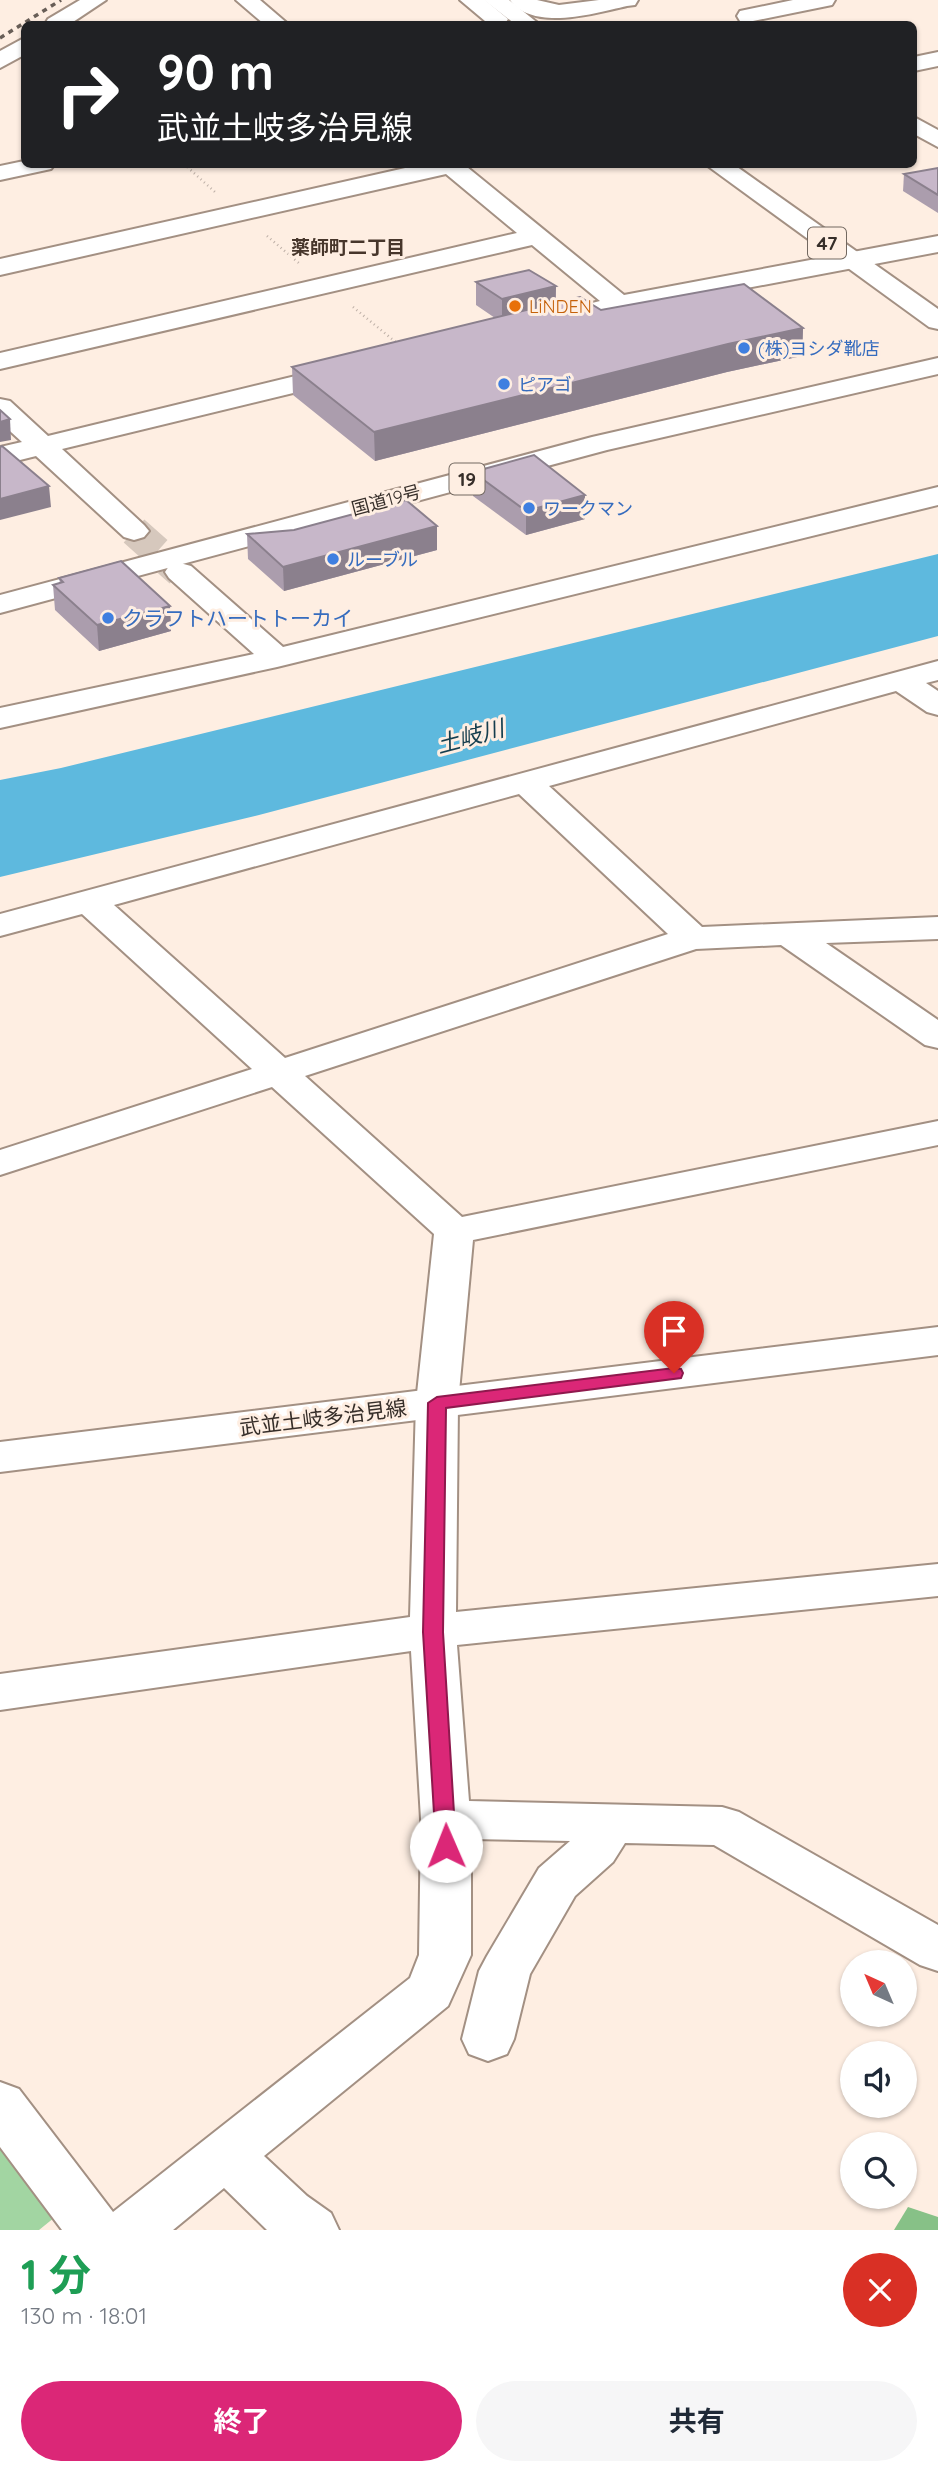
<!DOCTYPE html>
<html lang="ja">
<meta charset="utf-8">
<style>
body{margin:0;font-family:Quicksand,"Noto Sans JP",sans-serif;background:#f6f6f7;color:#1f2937;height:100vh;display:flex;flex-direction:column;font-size:26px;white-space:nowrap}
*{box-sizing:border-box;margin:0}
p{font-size:23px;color:#747a83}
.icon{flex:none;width:38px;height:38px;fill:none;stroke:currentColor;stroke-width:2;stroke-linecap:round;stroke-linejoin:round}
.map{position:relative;height:2230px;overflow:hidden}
.panel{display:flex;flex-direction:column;background:#fff;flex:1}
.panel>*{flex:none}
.guide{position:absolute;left:21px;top:21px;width:896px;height:147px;border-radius:10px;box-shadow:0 2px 5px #0004;background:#202124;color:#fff;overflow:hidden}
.needle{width:46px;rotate:316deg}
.controls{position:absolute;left:840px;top:1950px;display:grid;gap:14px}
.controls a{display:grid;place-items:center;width:77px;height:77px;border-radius:50%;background:#fff;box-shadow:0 2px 5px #0004;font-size:35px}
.pin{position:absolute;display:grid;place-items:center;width:60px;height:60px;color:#fff;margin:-72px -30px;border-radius:50% 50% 50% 0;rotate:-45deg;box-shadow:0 0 7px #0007}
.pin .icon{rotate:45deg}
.me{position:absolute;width:77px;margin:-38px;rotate:359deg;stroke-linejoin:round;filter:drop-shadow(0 0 5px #0008)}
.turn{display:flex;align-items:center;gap:24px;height:147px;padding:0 21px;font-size:32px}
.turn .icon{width:91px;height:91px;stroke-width:2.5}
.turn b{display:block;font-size:49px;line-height:60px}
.round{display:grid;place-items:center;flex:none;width:74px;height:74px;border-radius:37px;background:#f6f6f7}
.overview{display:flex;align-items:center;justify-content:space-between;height:119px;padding:0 21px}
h1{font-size:42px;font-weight:700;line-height:52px;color:#1e9e55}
.cta{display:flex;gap:14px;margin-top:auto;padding:14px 21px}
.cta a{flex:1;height:80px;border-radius:42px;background:#db2777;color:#fff;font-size:28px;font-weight:700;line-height:80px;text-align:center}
.cta a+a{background:#f6f6f7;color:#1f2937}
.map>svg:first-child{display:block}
</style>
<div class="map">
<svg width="938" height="2230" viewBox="0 0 938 2230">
<rect width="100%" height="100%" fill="#feeee2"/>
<path fill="#a2d5a2" d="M0,2134L60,2213L39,2230H0Z"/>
<path fill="#87c187" d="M908,2207L938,2217V2230H894Z"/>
<path fill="#5eb9de" d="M938,554V636L259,815L0,877V780L61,768Z"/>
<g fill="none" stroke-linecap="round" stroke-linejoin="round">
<path stroke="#d6c8bd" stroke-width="31" stroke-dasharray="31 15" stroke-linecap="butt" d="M134,531L180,572"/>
<g stroke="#a39083" stroke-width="4">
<g id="minor">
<path d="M80,0H106L70,24H45L48,19Z"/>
<path d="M236,0H260L288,24H264Z"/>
<path d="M460,0H485L508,19L505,24H483L485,21Z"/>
<path d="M510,0H537L559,5L599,0H638L635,5L627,6C596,13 533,32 510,0Z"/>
<path d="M793,0H835L832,5L748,22L740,21L737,16L740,11Z"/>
<path d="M24,38V55L0,68V51Z"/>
<path d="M938,52V66L914,71V57Z"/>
<path d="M914,117L938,130V147L914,134Z"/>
<path d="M24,161V164H55L51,169L0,180V166Z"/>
<path d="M423,164H469L467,167L624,295L938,236V252L620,312L549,330L540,328L536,322L540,316L600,301L532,245L0,369V353L517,233L446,174L0,275V259Z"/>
<path d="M341,365L351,367L355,373L351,379L62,449L144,525L149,531L144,537L134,540L124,537L36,456L0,465V447L22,442L0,422V399L10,401L48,436Z"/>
<path d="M938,487V505L277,667L0,728V708L254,654L169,578L165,572L169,566L180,563L191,566L283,647Z"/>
<path d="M938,661V680L926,683L938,691V715L927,712L896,691L549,786L702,927L938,917V939L826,943L938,1020V1048L925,1045L781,945L696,949L305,1076L462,1217L938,1121V1145L473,1240L458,1403L456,1612L938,1564V1596L457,1645L469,1801L722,1807L739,1812L938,1925V1971L920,1965L714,1845L625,1843L613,1862L575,1896L530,1974L514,2039L507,2054L488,2061L469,2054L462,2039L479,1971L487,1956L539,1868L570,1841L471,1839V1955L448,2006L264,2156L307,2196L331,2213L339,2230H267L224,2188L173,2230H62L0,2147V2082L19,2089L113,2212L410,1978L419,1955L421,1819L411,1651L0,1710V1674L410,1617L416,1403L434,1234L272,1087L0,1175V1150L252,1069L82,914L0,936V914ZM519,794L668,934L285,1058L114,905Z"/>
</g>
</g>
<g stroke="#a39083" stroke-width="4">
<g id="major">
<path d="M484,0H509L539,24H515Z"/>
<path d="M705,164H733L938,309V329L929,327Z"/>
<path d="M938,1327V1355L0,1472V1442Z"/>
</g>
</g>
<g stroke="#a39083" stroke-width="4">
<path id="highway" d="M938,358V374L607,450L0,613V595L592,437Z"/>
</g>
<g stroke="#beb0a7" stroke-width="2.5" stroke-dasharray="1 3.5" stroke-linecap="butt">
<path d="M184,164L215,192"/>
<path d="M267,236L300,264"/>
<path d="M353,307L398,344"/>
</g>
<use href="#minor" fill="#fff" fill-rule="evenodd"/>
<use href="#major" fill="#fff" fill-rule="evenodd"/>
<use href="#highway" fill="#fff" fill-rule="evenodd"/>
<path stroke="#685e57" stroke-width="3.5" stroke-dasharray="5 5" stroke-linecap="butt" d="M0,38L61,0"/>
</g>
<g fill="#ab9dad">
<path d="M938,168V213L903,191L904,174Z"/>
<path d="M476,282L556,286V303L601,310L803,328L802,356L727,372L375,461L293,395L292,367L495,318L476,305Z"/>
<path d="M473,472L585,519L526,535L473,496Z"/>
<path d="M437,526V550L284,591L248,559L247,534L294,530Z"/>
<path d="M59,578L170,606L171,631L99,651L55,610L53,585L60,583Z"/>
</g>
<g fill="#8b808d">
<path d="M556,286L555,309L502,322V299Z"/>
<path d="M803,328L802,356L727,372L375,461L374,432L728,344Z"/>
<path d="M10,419L11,440L0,442V422Z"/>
<path d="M49,486L51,507L0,520V499Z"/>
<path d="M585,495V519L526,535V511Z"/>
<path d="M437,526V550L284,591L283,567Z"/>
<path d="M170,606L171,631L99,651L97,625Z"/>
</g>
<g fill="#c7b7c9" stroke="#8b808d" stroke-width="2">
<path d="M938,168V195L904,174Z"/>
<path d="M529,270L556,286L502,299L476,282Z"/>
<path d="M744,284L803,328L728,344L374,432L292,367L580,297L601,310Z"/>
<path d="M0,410L10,419L0,422Z"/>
<path d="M2,446L49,486L0,499V447Z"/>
<path d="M534,455L585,495L526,511L473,472Z"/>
<path d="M406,500L437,526L283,567L247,534L294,530Z"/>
<path d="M121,561L170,606L97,625L53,585L63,582L59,578Z"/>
</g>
<path fill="#db2777" stroke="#8e194d" stroke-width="2" d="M674,1368L681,1369L683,1373L681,1378L446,1408L443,1632L456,1846L453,1852L446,1854L439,1852L436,1846L423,1632L428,1403L437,1397Z"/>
<circle fill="#e8710a" stroke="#feeee2" stroke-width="2.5" cx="515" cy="306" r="7"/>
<g fill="#3f7fe0" stroke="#feeee2" stroke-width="2.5">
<circle cx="744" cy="348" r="7"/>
<circle cx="504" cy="384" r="7"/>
<circle cx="529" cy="508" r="7"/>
<circle cx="333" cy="559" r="7"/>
<circle cx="108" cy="618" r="7"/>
</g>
<g text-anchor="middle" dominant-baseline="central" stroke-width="6" stroke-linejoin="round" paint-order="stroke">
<g font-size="18" fill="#c56008" stroke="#feeee2" text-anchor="start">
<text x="529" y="306">LiNDEN</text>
</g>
<g font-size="18" fill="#366cbe" stroke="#feeee2" text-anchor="start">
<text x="758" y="348">(株)ヨシダ靴店</text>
<text x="518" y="384">ピアゴ</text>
<text x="543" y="508">ワークマン</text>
<text x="347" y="559">ルーブル</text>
</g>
<g font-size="18" fill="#362e29" stroke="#feeee2">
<text transform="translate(386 500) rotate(-15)">国道19号</text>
</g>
<g fill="#feeee2" stroke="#726860" stroke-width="2">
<rect x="808" y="227.5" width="38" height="31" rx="5"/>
<rect x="449.5" y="463.5" width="35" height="31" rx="5"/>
</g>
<g font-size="19" font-weight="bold" fill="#362e29">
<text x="827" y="243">47</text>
<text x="467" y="479">19</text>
</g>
<g font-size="19" font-weight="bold" fill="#47362b" stroke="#feeee2">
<text x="348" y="247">薬師町二丁目</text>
</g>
<g font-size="21" fill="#366cbe" stroke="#feeee2" text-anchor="start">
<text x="122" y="618">クラフトハートトーカイ</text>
</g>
<g font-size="21" fill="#362e29" stroke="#feeee2">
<text transform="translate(323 1417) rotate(-7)">武並土岐多治見線</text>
</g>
<g font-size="23" font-style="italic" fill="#153e4e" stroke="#feeee2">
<text transform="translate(470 736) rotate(-15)">土岐川</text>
</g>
</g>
</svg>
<div class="controls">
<a><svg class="needle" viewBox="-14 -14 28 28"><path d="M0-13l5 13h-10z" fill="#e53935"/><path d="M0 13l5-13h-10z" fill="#747a83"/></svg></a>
<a><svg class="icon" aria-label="sound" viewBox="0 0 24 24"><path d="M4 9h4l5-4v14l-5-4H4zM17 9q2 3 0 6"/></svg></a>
<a><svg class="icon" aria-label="search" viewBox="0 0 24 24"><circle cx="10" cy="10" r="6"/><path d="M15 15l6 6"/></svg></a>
</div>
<div class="pin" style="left:674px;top:1373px;background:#d93025"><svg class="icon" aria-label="arrive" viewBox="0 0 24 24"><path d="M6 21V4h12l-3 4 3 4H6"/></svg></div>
<svg class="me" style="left:446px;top:1846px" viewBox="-20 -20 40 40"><circle r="19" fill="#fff"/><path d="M0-13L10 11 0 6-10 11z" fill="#db2777"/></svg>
<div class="guide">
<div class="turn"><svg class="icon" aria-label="right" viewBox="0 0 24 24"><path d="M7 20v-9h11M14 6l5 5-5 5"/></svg><div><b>90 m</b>武並土岐多治見線</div></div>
</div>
</div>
<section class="panel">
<div class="overview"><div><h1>1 分</h1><p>130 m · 18:01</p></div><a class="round" style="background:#d93025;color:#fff"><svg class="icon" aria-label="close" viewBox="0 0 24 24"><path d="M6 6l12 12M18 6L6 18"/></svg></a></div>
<div class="cta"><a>終了</a><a>共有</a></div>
</section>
